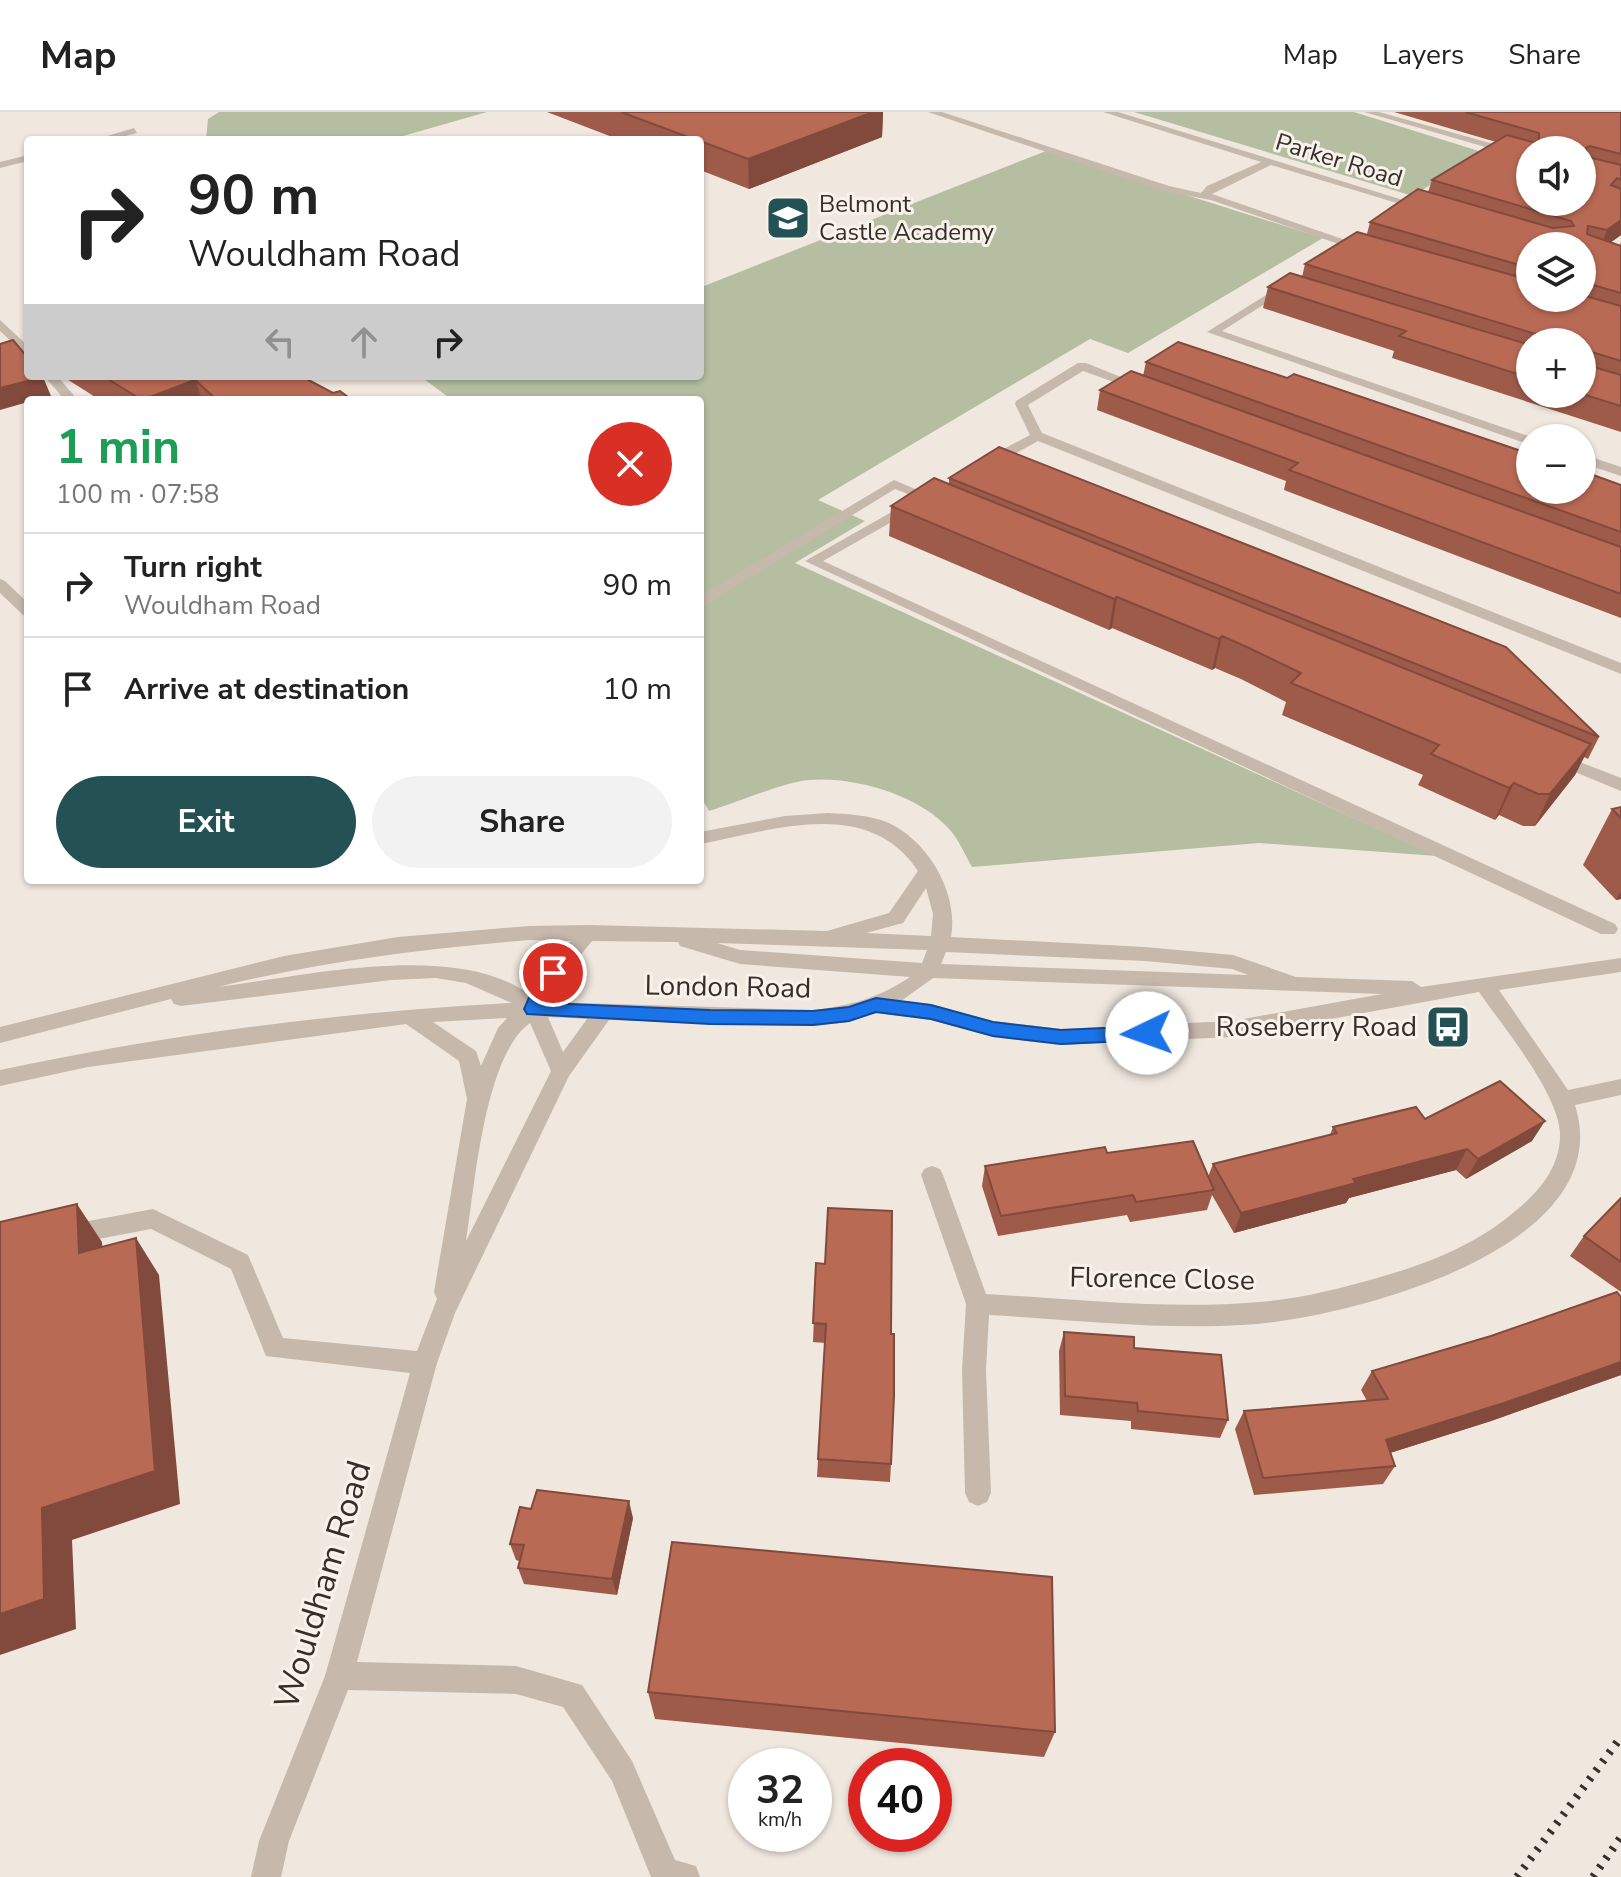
<!DOCTYPE html>
<meta charset="utf-8">
<style>
body{margin:0;font-family:"Nunito Sans",sans-serif;background:#f2f2f2;color:#222;height:100vh;display:flex;flex-direction:column;font-size:30px;white-space:nowrap}
*{box-sizing:border-box;margin:0}
p{font-size:26px;color:#767676}
.icon{flex:none;width:44px;height:44px;fill:none;stroke:currentColor;stroke-width:2;stroke-linecap:round;stroke-linejoin:round}
.map{position:relative;flex:1;overflow:hidden}
.drawer{position:absolute;left:24px;top:284px;width:680px;height:488px;display:flex;flex-direction:column;background:#fff;border-radius:8px;box-shadow:0 2px 6px #0004}
.drawer>*{flex:none}
.hud{position:absolute;left:24px;top:24px;width:680px;height:244px;border-radius:8px;box-shadow:0 2px 6px #0004;background:#fff;color:#222;overflow:hidden}
.fabs{position:absolute;left:1516px;top:24px;display:grid;gap:16px}
.fabs a{display:grid;place-items:center;width:80px;height:80px;border-radius:50%;background:#fff;box-shadow:0 2px 6px #0004;font-size:40px}
.speed{position:absolute;left:728px;top:1636px;display:flex;gap:16px;font-size:40px;font-weight:700;text-align:center}
.speed>*{display:grid;place-content:center;width:104px;height:104px;border-radius:50%;background:#fff;box-shadow:0 2px 6px #0004;line-height:1}
.speed small{font-size:20px;font-weight:400}
.speed .limit{border:12px solid #d22;background:#fff;color:#111}
.pin{position:absolute;display:grid;place-items:center;width:68px;height:68px;color:#fff;margin:-34px;border:4px solid #fff;border-radius:50%;box-shadow:0 2px 8px #0007}
.me{position:absolute;width:88px;margin:-44px;rotate:267deg;stroke-linejoin:round;filter:drop-shadow(0 0 6px #0008)}
.turn{display:flex;align-items:center;gap:28px;height:168px;padding:0 32px;font-size:36px}
.turn .icon{width:104px;height:104px;stroke-width:2.5}
.turn b{display:block;font-size:56px;line-height:68px}
.lanes{display:flex;align-items:center;height:76px;padding:0 32px;background:#0003;justify-content:center;gap:40px;direction:ltr}
.lanes .off{opacity:.35}
.round{display:grid;place-items:center;flex:none;width:84px;height:84px;border-radius:42px;background:#f2f2f2}
.overview{display:flex;align-items:center;justify-content:space-between;height:136px;padding:0 32px}
h1{font-size:48px;font-weight:700;line-height:60px;color:#1e9e55}
.primary-button{display:flex;gap:16px;margin-top:auto;padding:16px 32px}
.primary-button a{flex:1;height:92px;border-radius:48px;background:#245254;color:#fff;font-size:32px;font-weight:700;line-height:92px;text-align:center}
.primary-button a+a{background:#f2f2f2;color:#222}
ul{padding:0;list-style:none}
li{display:flex;align-items:center;gap:24px;height:104px;padding:0 32px;border-top:2px solid #e0e0e0}
li div{flex:1}
li b{display:block;font-size:30px}
li em{font-style:normal}
header{display:flex;align-items:center;gap:48px;box-sizing:border-box;height:112px;padding:0 40px;background:#fff;border-bottom:2px solid #e0e0e0}
header strong{font-size:38px}
nav{display:flex;gap:44px;margin-inline-start:auto;font-size:28px}
.map>svg:first-child{display:block}
</style>
<header>
<strong>Map</strong>
<nav><a>Map</a><a>Layers</a><a>Share</a></nav>
</header>
<div class="map">
<svg width="1621" height="1765" viewBox="0 0 1621 1765">
<rect width="100%" height="100%" fill="#f0e8df"/>
<g fill="#b5bea1">
<path d="M219,0H487L389,28H206L208,7Z"/>
<path d="M1134,0H1354L1482,40L1413,84Z"/>
<path d="M1046,39L1323,126L1128,241L1090,227L818,388L865,409L795,451L1437,744L1259,731L972,755C965,743 959,728 950,718C920,683 854,664 809,668C784,670 736,691 709,699L700,683V288H452L420,264H700V173L704,174Z"/>
</g>
<g fill="none" stroke-linecap="round" stroke-linejoin="round">
<g fill="#c7b8ac" fill-rule="evenodd">
<path d="M928,0H942L1169,74L1201,81L1207,74L1261,50L1103,0H1118L1429,96L1420,98L1271,53L1212,82L1354,131L1355,133L1350,136L1211,88L1162,79Z"/>
<path d="M1364,0H1379L1530,42V48Z"/>
<path d="M134,16L137,21L110,28H94Z"/>
<path d="M28,43V49L0,56V50Z"/>
<path d="M1282,173L1292,175L1222,219L1534,326H1530V333L1207,220Z"/>
<path d="M0,208L28,234V245L0,219Z"/>
<path d="M1078,251H1086L1146,275L1136,278L1083,259L1028,293L1042,321L1621,551V562L1038,329L991,355H981V349L1030,323L1015,292L1016,289Z"/>
<path d="M44,264H57L78,288H65Z"/>
<path d="M1582,342L1621,355V364L1582,351Z"/>
<path d="M894,368L941,388L934,392L895,377L700,496V484Z"/>
<path d="M913,388L918,389V395L823,449L1615,812L1618,817L1615,822H1601L805,449Z"/>
<path d="M0,467L5,469L28,491V505L23,503L0,481Z"/>
<path d="M1554,640L1621,666V679L1548,649L1545,645Z"/>
<path d="M828,701C848,702 870,703 889,711C929,730 959,782 951,825L1145,835L1233,843L1296,865L1412,869L1421,875L1621,846V860L1499,878L1568,978L1621,967V983L1575,993C1620,1135 1356,1203 1257,1212C1168,1219 1078,1208 989,1203L986,1258L991,1381L987,1390L978,1394L969,1390L965,1381L962,1258L966,1192L921,1063L924,1057L932,1054L940,1057L943,1063L986,1182C1077,1187 1168,1198 1259,1190C1299,1187 1338,1177 1377,1166C1427,1152 1473,1134 1513,1101C1538,1081 1561,1055 1560,1021C1558,980 1503,915 1479,880L1232,925L1061,933L993,925L931,908L876,901L849,910L813,914L609,908L569,964L455,1201L437,1251L357,1550L516,1554L582,1573L632,1649L675,1748L696,1754L700,1765H651L612,1669L563,1595L516,1582L348,1578L289,1729L281,1765H251L259,1729L325,1564L410,1261L266,1244L231,1157L151,1117L67,1133L59,1130L56,1123L59,1116L67,1113L153,1097L248,1143L283,1226L417,1239L437,1187L434,1180L467,987L459,949L406,912L88,955L0,974V958C168,922 340,900 512,891L466,871L436,866L391,868L181,894L174,892L171,887L0,931V915L284,844L398,825L529,814L589,813L827,819L889,801L918,759C868,684 774,718 700,732V720L785,704ZM926,776L933,802L931,824L866,821L903,811ZM529,828L571,829L536,870L530,883C457,828 305,864 218,875C321,849 423,837 529,828ZM592,829L678,830L680,834L740,852L910,865C879,886 849,894 813,898L547,890L552,878ZM717,831L927,838L922,851L740,838ZM946,840L1145,849L1232,857L1248,863L941,852ZM933,866L1382,882L1232,909L1061,917L993,909L931,892L901,889ZM548,905L587,907L563,940ZM507,906L498,916L481,954L476,939L433,910ZM530,911L551,959L466,1129C475,1074 484,944 530,911Z"/>
</g>
<g stroke="#362e2a" stroke-width="8" stroke-dasharray="3 8" stroke-linecap="butt">
<path d="M1517,1765L1621,1625"/>
<path d="M1593,1765L1621,1725"/>
</g>
</g>
<g fill="#9f5b49" fill-rule="evenodd">
<path d="M547,0H883L882,25L749,77L700,58V28H620Z"/>
<path d="M1394,0H1621V123L1611,130L1620,133L1621,130V320L1392,246L1394,239L1263,196L1268,175L1302,165L1305,152L1367,122L1370,110L1428,80L1432,68L1496,30ZM1530,134H1582V186H1530ZM1530,230H1582V282H1530Z"/>
<path d="M1146,250L1287,266L1621,373V506L1284,378L1286,369L1097,298L1100,278L1143,264Z"/>
<path d="M62,264H301L333,281L352,288H100Z"/>
<path d="M949,366L1599,625L1588,647L1584,645L1575,663L1535,714H1523L1499,703L1495,708L1418,673L1423,663L1282,603L1286,590L1241,567L1215,556L1212,558L1112,516L1109,518L889,424L891,394L949,372Z"/>
<path d="M1621,695V787L1616,788L1583,753L1612,697Z"/>
<path d="M1425,1007L1532,1029L1466,1067L1456,1058L1349,1086L1346,1091L1234,1121L1212,1083L1207,1098L1130,1110L1127,1103L998,1124L982,1074L985,1054L1107,1041L1208,1065L1213,1052L1330,1023L1333,1015Z"/>
<path d="M1621,1086V1180L1570,1144L1584,1124Z"/>
<path d="M816,1151L891,1222V1352L890,1370L817,1365L825,1231L813,1230Z"/>
<path d="M1621,1185V1263L1491,1309L1390,1341L1395,1354L1383,1372L1254,1383L1235,1317L1244,1299L1367,1289L1361,1278L1372,1259Z"/>
<path d="M1064,1220L1134,1236L1228,1308L1220,1326L1131,1317V1309L1060,1303L1059,1239Z"/>
<path d="M531,1397L633,1406L617,1483L524,1472L518,1456L519,1449L516,1448L510,1432Z"/>
<path d="M648,1580L1055,1620L1044,1645L655,1607Z"/>
</g>
<g fill="#824a3c">
<path d="M873,0H883L882,25L749,77L748,47Z"/>
<path d="M1621,108V123L1599,139L1607,118Z"/>
<path d="M43,265L51,284L37,288H28V290L0,298V276Z"/>
<path d="M195,268L202,288H144Z"/>
<path d="M1117,485L1112,516L1109,518L1114,487Z"/>
<path d="M1222,524L1215,556L1212,558L1219,527Z"/>
<path d="M1591,632L1575,663L1535,714L1550,682Z"/>
<path d="M1514,671L1499,703L1495,708L1509,676Z"/>
<path d="M1621,779V787L1616,788Z"/>
<path d="M1545,1009L1532,1029L1466,1067L1478,1047Z"/>
<path d="M1467,1037L1456,1058L1349,1086L1346,1091L1234,1121L1241,1101L1353,1067Z"/>
<path d="M77,1092L102,1130L105,1178L79,1141Z"/>
<path d="M136,1126L159,1163L180,1392L72,1428L76,1517L0,1543V1502Z"/>
<path d="M1621,1250V1263L1491,1309L1374,1346L1386,1328Z"/>
<path d="M629,1389L633,1406L617,1483L612,1467Z"/>
</g>
<g fill="#b96a55" stroke="#824a3c" stroke-width="2" fill-rule="evenodd">
<path d="M621,0H873L748,47L700,29V28H696Z"/>
<path d="M1465,0H1621V42L1590,34L1586,36L1588,45L1621,53V68L1617,66L1611,73L1621,77V108L1607,118L1588,114L1587,122L1621,134V181L1582,170V134H1530V156L1370,110L1418,77L1553,116L1574,114L1571,109L1432,68L1507,23L1536,31L1539,29V21ZM1530,38H1582V90H1530Z"/>
<path d="M1357,120L1530,168V186H1582V183L1621,194V249L1592,240L1588,243L1590,254L1621,263V294L1582,282V230H1539V223L1305,152Z"/>
<path d="M1290,161L1530,233V266L1399,224L1406,219L1268,175Z"/>
<path d="M13,228L28,246V264L43,265L0,276V232Z"/>
<path d="M1178,230L1287,266L1294,262L1530,342V378H1582V359L1621,373V420L1146,250Z"/>
<path d="M1131,259L1621,435V482L1289,358L1298,351L1100,278Z"/>
<path d="M103,264H301L333,281L340,279L352,288H217L195,268L142,288Z"/>
<path d="M999,335L1506,535L1599,625L949,366Z"/>
<path d="M934,366L1591,632L1550,682H1538L1514,671L1509,676L1431,642L1439,633L1291,571L1301,561L1249,536L1222,524L1219,527L1117,485L1114,487L891,394Z"/>
<path d="M1621,695V706L1612,697Z"/>
<path d="M1500,969L1545,1009L1478,1047L1467,1037L1353,1067L1356,1071L1241,1101L1213,1052L1337,1021L1333,1015L1416,995L1425,1007Z"/>
<path d="M1193,1029L1214,1078L1136,1090L1133,1083L1001,1104L985,1054L1105,1035L1107,1041Z"/>
<path d="M1621,1086V1150L1584,1124Z"/>
<path d="M77,1092L79,1141L136,1126L155,1359L42,1396L44,1487L0,1502V1110Z"/>
<path d="M828,1096L892,1099L891,1222H894V1284L891,1352L818,1347L826,1212L813,1211L816,1151L825,1152Z"/>
<path d="M1617,1180L1621,1185V1250L1504,1291L1386,1328L1395,1354L1263,1366L1244,1299L1388,1287L1372,1259L1491,1224Z"/>
<path d="M1064,1220L1134,1225V1236L1221,1243L1228,1308L1138,1299L1137,1291L1065,1284Z"/>
<path d="M537,1378L629,1389L612,1467L518,1456L524,1433L510,1432L520,1395L531,1397Z"/>
<path d="M672,1430L1052,1465L1055,1620L648,1580Z"/>
</g>
<path fill="#1a73e8" stroke="#114b97" stroke-width="2" d="M553,855L562,861L545,891L710,898L813,899L849,895L876,886L931,893L993,910L1061,918L1147,914L1156,921L1147,928L1061,932L993,924L931,907L876,900L849,909L813,913L710,912L527,902L524,897C531,882 537,861 553,855Z"/>
<defs>
<g id="school-square" transform="scale(2.3)"><rect x="-9" y="-9" width="18" height="18" rx="4" fill="#245254" stroke="#f8f2eb"/><path d="M0-5L7-2L0 1L-7-2ZM-4 1L0 2.5L4 1V4Q0 6-4 4Z" fill="#fff"/></g>
<g id="bus-square" transform="scale(2.3)"><rect x="-9" y="-9" width="18" height="18" rx="4" fill="#245254" stroke="#f8f2eb"/><path d="M-5-6H5V4H4V6H2V4H-2V6H-4V4H-5ZM-3.5-4V0h7V-4ZM-3.5 1.2v1.5H-2V1.2ZM2 1.2v1.5H3.5V1.2Z" fill="#fff"/></g>
</defs>
<g fill-rule="evenodd">
<use href="#school-square" x="788" y="106"/>
<use href="#bus-square" x="1448" y="915"/>
</g>
<g text-anchor="middle" dominant-baseline="central" stroke-width="6" stroke-linejoin="round" paint-order="stroke">
<g font-size="24" fill="#362e2a" stroke="#f8f2eb">
<text transform="translate(1339 48) rotate(17)">Parker Road</text>
</g>
<g font-size="24" fill="#362e2a" stroke="#f8f2eb" text-anchor="start">
<text x="819" y="92">Belmont<tspan x="819" dy="28">Castle Academy</tspan></text>
</g>
<g font-size="28" fill="#362e2a" stroke="#f8f2eb">
<text transform="translate(728 875) rotate(1)">London Road</text>
<text transform="translate(1162 1167) rotate(1)">Florence Close</text>
</g>
<g font-size="28" fill="#362e2a" stroke="#f8f2eb" text-anchor="end">
<text x="1417" y="915">Roseberry Road</text>
</g>
<g font-size="34" fill="#362e2a" stroke="#f8f2eb">
<text transform="translate(323 1473) rotate(-73)">Wouldham Road</text>
</g>
</g>
</svg>
<div class="fabs">
<a><svg class="icon" aria-label="sound" viewBox="0 0 24 24"><path d="M4 9h4l5-4v14l-5-4H4zM17 9q2 3 0 6"/></svg></a>
<a><svg class="icon" aria-label="layers" viewBox="0 0 24 24"><path d="M12 4l9 5-9 5-9-5zM3 14l9 5 9-5"/></svg></a>
<a>+</a>
<a>−</a>
</div>
<div class="speed"><div>32<small>km/h</small></div><div class="limit">40</div></div>
<div class="pin" style="left:553px;top:861px;background:#d93025"><svg class="icon" aria-label="arrive" viewBox="0 0 24 24"><path d="M6 21V4h12l-3 4 3 4H6"/></svg></div>
<svg class="me" style="left:1147px;top:921px" viewBox="-20 -20 40 40"><circle r="19" fill="#fff"/><path d="M0-13L10 11 0 6-10 11z" fill="#1a73e8"/></svg>
<div class="hud">
<div class="turn"><svg class="icon" aria-label="right" viewBox="0 0 24 24"><path d="M7 20v-9h11M14 6l5 5-5 5"/></svg><div><b>90 m</b>Wouldham Road</div></div>
<div class="lanes"><svg class="icon off" aria-label="left" viewBox="0 0 24 24"><path d="M17 20v-9H6M10 6l-5 5 5 5"/></svg><svg class="icon off" aria-label="ahead" viewBox="0 0 24 24"><path d="M12 20V5M6 11l6-6 6 6"/></svg><svg class="icon" aria-label="right" viewBox="0 0 24 24"><path d="M7 20v-9h11M14 6l5 5-5 5"/></svg></div>
</div>
<section class="drawer">
<div class="overview"><div><h1>1 min</h1><p>100 m · 07:58</p></div><a class="round" style="background:#d93025;color:#fff"><svg class="icon" aria-label="close" viewBox="0 0 24 24"><path d="M6 6l12 12M18 6L6 18"/></svg></a></div>
<ul>
<li><svg class="icon" aria-label="right" viewBox="0 0 24 24"><path d="M7 20v-9h11M14 6l5 5-5 5"/></svg><div><b>Turn right</b><p>Wouldham Road</p></div><em>90 m</em></li>
<li><svg class="icon" aria-label="arrive" viewBox="0 0 24 24"><path d="M6 21V4h12l-3 4 3 4H6"/></svg><div><b>Arrive at destination</b></div><em>10 m</em></li>
</ul>
<div class="primary-button"><a>Exit</a><a>Share</a></div>
</section>
</div>
